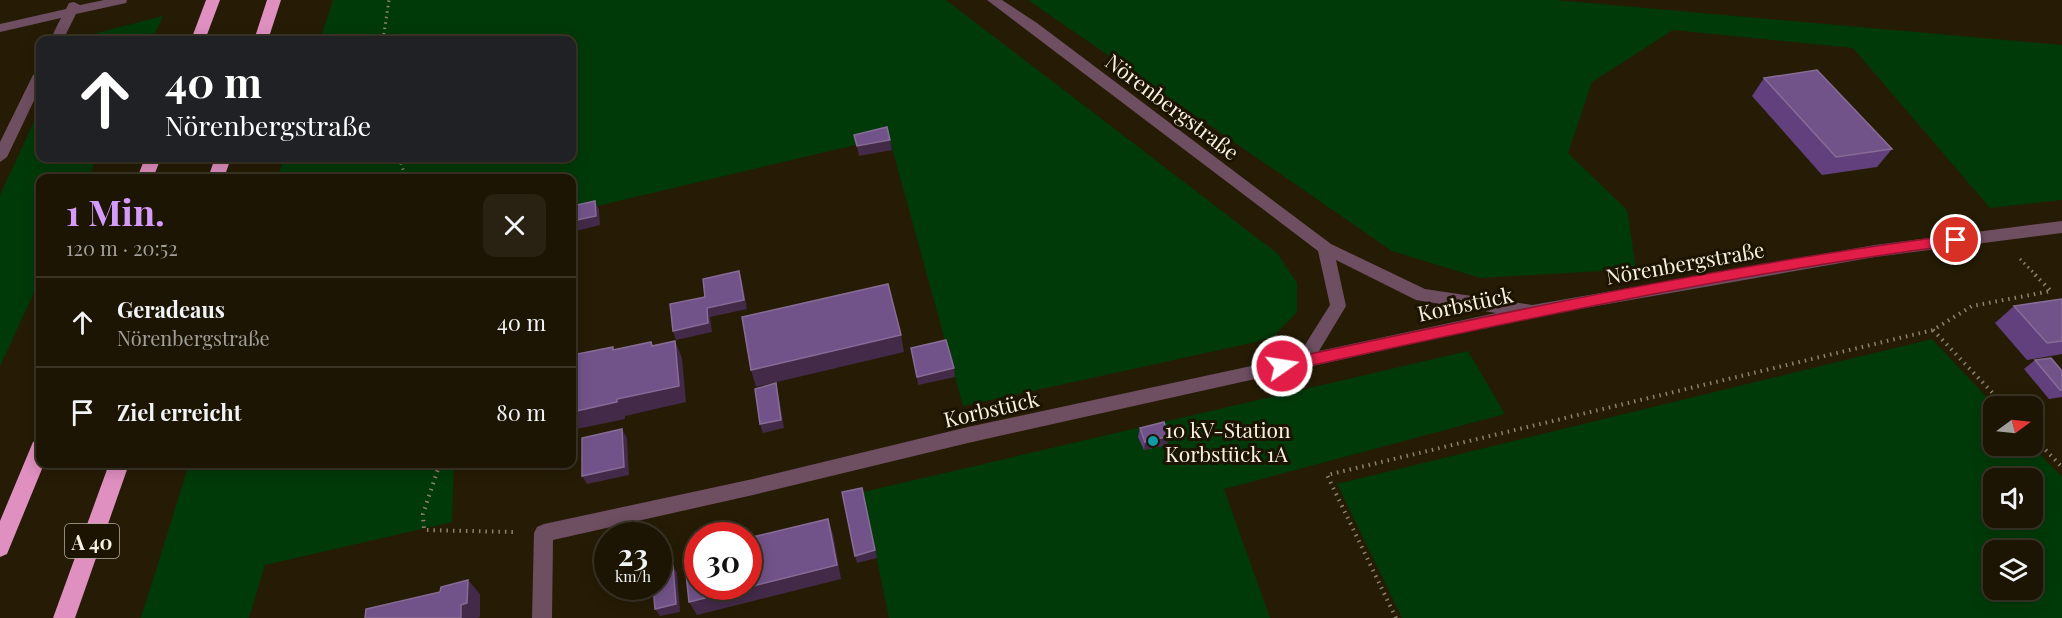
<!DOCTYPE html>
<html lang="de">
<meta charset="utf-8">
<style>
body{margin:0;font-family:"Playfair Display",serif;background:#292213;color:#f1f3f6;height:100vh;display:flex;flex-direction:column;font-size:22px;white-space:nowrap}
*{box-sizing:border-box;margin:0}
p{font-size:20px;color:#a09f9a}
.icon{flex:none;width:33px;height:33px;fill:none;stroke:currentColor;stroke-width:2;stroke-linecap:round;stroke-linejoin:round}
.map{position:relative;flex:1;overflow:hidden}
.panel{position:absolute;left:36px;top:174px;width:540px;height:294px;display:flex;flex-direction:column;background:#1c1504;border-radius:12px;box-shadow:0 3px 15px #0003,0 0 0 2px #3a3426}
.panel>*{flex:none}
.top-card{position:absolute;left:36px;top:36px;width:540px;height:126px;border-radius:12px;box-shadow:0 3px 15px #0003,0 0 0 2px #3a3426;background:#202124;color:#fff;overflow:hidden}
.needle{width:39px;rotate:75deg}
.fabs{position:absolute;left:1983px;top:396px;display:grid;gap:12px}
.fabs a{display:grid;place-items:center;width:60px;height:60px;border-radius:12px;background:#1c1504;box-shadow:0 3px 15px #0003,0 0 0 2px #3a3426;font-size:30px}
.speed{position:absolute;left:594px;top:522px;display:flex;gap:12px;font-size:30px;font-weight:700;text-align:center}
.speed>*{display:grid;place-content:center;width:78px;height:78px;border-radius:50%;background:#1c1504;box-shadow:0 3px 15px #0003,0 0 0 2px #3a3426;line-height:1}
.speed small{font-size:15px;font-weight:400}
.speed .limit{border:9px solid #d22;background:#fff;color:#111}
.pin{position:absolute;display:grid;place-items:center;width:51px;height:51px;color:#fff;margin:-26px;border:3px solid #fff;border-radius:50%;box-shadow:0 2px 6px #0007}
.me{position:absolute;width:66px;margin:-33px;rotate:77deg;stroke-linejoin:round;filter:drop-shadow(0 0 4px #0008)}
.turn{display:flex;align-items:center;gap:21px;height:126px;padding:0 30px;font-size:27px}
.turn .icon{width:78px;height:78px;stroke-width:2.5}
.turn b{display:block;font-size:42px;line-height:51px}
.round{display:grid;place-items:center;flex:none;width:63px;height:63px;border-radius:12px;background:#292213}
.overview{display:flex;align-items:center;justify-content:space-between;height:102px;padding:0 30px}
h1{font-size:36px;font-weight:700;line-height:45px;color:#d59bfb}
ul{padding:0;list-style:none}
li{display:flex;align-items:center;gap:18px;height:90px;padding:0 30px;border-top:2px solid #3a3426}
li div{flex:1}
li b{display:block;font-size:22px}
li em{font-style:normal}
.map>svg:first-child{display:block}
</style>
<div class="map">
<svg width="2062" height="618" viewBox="0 0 2062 618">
<rect width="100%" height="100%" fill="#261c05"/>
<g fill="#013a09" fill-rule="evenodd">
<path d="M333,0H946L1277,253L1297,283V312L1274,336L1256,342L963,406L889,137L572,212V178H277L284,158H572V40H320Z"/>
<path d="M1028,0H1556L2062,45V200L1990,208L1853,48L1673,30L1592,82L1568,153L1627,210L1636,269L1480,278L1392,251Z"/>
<path d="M163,16L152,40H73L74,39Z"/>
<path d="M40,109V158H97L88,178H40V280L0,366V195Z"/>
<path d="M1932,339L1995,406H1994V446H2032L2062,477V618H1402L1337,484ZM2032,478V518H1994V478ZM2032,550V590H1994V550Z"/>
<path d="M1468,351L1505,414L1224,489L1270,618H889L863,492Z"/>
<path d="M189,464H454L452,522L265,565L249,618H141Z"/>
</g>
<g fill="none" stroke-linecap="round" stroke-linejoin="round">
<g stroke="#8b8270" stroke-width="3" stroke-dasharray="1.5 4" stroke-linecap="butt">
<path d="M383,40L389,0"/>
<path d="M399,158L406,178"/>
<path d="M2020,259L2037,276"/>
</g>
<g stroke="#8b8270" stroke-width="4" stroke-dasharray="1.5 5" stroke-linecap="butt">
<path d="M1933,330L2005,406"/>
<path d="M2032,436L2062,467"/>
<path d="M437,464L438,469L423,514L424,530L513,532"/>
<path d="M1396,618L1327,475L1933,330L1972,306L2051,291L2035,275"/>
</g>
<g fill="#6e4e61" fill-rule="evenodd">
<path d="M104,0H127L126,3L76,14L63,40H50L61,18L0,32V24L66,9L69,3L74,2L80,5Z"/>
<path d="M987,0H1002L1037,23L1331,244L1425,289L1532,305L1875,245L2062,221V233L1875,257L1528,318L968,443L753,495L553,540L552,618H532L534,533L537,527L544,524L753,479L968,427L1298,356L1330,305L1318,251ZM1336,260L1416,300L1496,313L1319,351L1346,306Z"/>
<path d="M40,70V88L7,157L0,162V142L33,75Z"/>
</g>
<g fill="#df8fc0" fill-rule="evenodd">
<path d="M206,0H220L205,40H191Z"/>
<path d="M267,0H281L268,40H254Z"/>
<path d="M145,158H161L153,178H137Z"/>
<path d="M215,158H231L224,178H208Z"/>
<path d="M40,439V464H44L7,554L0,557V521L33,442Z"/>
<path d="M109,464H129L75,618H53Z"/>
</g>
</g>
<g fill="#62407e">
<path d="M1764,78L1892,149L1877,167L1822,175L1752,96Z"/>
<path d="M2062,299V354L2027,360L1995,323L2014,306Z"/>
<path d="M2035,360L2062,371V397L2049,399L2024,369Z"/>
<path d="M1140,428L1167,445L1144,450L1138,437Z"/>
</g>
<g fill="#432a49">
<path d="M890,140L892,150L859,156L857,146Z"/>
<path d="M595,201L599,210L600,225L576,231L572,221Z"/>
<path d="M739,271L742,281L747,309L710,317L712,332L676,340L673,331L707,308Z"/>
<path d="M901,335L904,352L756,387L751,370Z"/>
<path d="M675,341L682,358L686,402L625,416V419L572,430V412Z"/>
<path d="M954,368L955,377L918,385L917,377Z"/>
<path d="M776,383L778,392L784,428L763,433L760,424Z"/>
<path d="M622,429L627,438L629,475L587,484L582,476Z"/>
<path d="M1169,436L1167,445L1144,450L1145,442Z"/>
<path d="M862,488L877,558L857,563L855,556Z"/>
<path d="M828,519L833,534L841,579L697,615L689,602Z"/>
<path d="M673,566L677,573L680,612L660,616L655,609Z"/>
<path d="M468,580L480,594V617L477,618H461V605Z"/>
</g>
<g fill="#725389" stroke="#876c97" stroke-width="1.5">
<path d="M1817,70L1892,149L1836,157L1764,78Z"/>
<path d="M887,127L890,140L857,146L854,135Z"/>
<path d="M595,201L596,216L572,221V206Z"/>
<path d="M739,271L744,300L707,308L708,323L673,331L670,304L705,297L703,279Z"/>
<path d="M888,284L901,335L751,370L742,317Z"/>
<path d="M2062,299V341L2047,343L2014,306Z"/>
<path d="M946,340L954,368L917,377L911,348Z"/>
<path d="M675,341L679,386L617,399V402L572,412V355L613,347V350L651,342L652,346Z"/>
<path d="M2051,358L2062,371V390H2060L2035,360Z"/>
<path d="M776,383L781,420L760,424L755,389Z"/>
<path d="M1164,422L1169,436L1145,442L1140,428Z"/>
<path d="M622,429L624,467L582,476V438Z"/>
<path d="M862,488L875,550L855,556L842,492Z"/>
<path d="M828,519L837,565L689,602L684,554L698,551V586H748V538Z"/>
<path d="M673,566L676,604L655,609L653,586H658V569Z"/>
<path d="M468,580L467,603L461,605V618H365L366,609L440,592L441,587Z"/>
</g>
<path fill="#e11d48" stroke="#92132f" stroke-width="1.5" d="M1956,235L1963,240L1956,245C1730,274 1505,323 1282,372L1277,370L1275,366L1277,362L1282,360C1505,312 1730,264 1956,235Z"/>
<circle fill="#0f9aa8" stroke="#1c1300" stroke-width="2" cx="1153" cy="441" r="6"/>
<g text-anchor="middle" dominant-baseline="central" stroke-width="6" stroke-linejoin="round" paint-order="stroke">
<rect fill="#1c1300" stroke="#b5ae9f" stroke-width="1.5" x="65" y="524" width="54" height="34" rx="4.5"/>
<g font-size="20" font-weight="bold" fill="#f7f1e3">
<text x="92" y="541">A 40</text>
</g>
<g font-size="21" fill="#f7f1e3" stroke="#1c1300">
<text transform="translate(1173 106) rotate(37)">Nörenbergstraße</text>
<text transform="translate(1685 262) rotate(-10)">Nörenbergstraße</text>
<text transform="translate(1465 303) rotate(-12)">Korbstück</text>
<text transform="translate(991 408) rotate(-13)">Korbstück</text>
</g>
<g font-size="21" fill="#f7f1e3" stroke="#1c1300" text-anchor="start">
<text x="1165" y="429">10 kV-Station<tspan x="1165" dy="24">Korbstück 1A</tspan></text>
</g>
</g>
</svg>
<div class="fabs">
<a><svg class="needle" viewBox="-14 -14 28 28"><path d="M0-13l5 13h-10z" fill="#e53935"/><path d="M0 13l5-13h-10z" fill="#a09f9a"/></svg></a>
<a><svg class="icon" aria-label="sound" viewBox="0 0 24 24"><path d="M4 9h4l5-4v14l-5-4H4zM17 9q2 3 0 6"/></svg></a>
<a><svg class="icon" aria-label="layers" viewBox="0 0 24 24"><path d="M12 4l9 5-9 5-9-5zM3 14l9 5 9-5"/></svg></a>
</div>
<div class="speed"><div>23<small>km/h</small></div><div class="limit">30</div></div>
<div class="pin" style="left:1956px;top:240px;background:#d93025"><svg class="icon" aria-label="arrive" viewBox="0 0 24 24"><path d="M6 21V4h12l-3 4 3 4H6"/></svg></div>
<svg class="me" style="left:1282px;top:366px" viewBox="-20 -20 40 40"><circle r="17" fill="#e11d48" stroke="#fff" stroke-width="3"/><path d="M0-11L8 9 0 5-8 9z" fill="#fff"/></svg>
<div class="top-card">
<div class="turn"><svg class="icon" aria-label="ahead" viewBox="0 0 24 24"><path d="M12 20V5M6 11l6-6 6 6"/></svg><div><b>40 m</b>Nörenbergstraße</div></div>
</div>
<section class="panel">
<div class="overview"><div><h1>1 Min.</h1><p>120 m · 20:52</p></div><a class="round"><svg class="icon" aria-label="close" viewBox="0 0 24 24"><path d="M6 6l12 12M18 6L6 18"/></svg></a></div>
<ul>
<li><svg class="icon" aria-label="ahead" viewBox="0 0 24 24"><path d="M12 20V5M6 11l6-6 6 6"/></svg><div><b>Geradeaus</b><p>Nörenbergstraße</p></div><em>40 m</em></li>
<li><svg class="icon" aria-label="arrive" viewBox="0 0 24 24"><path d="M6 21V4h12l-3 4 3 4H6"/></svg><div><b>Ziel erreicht</b></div><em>80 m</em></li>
</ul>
</section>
</div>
